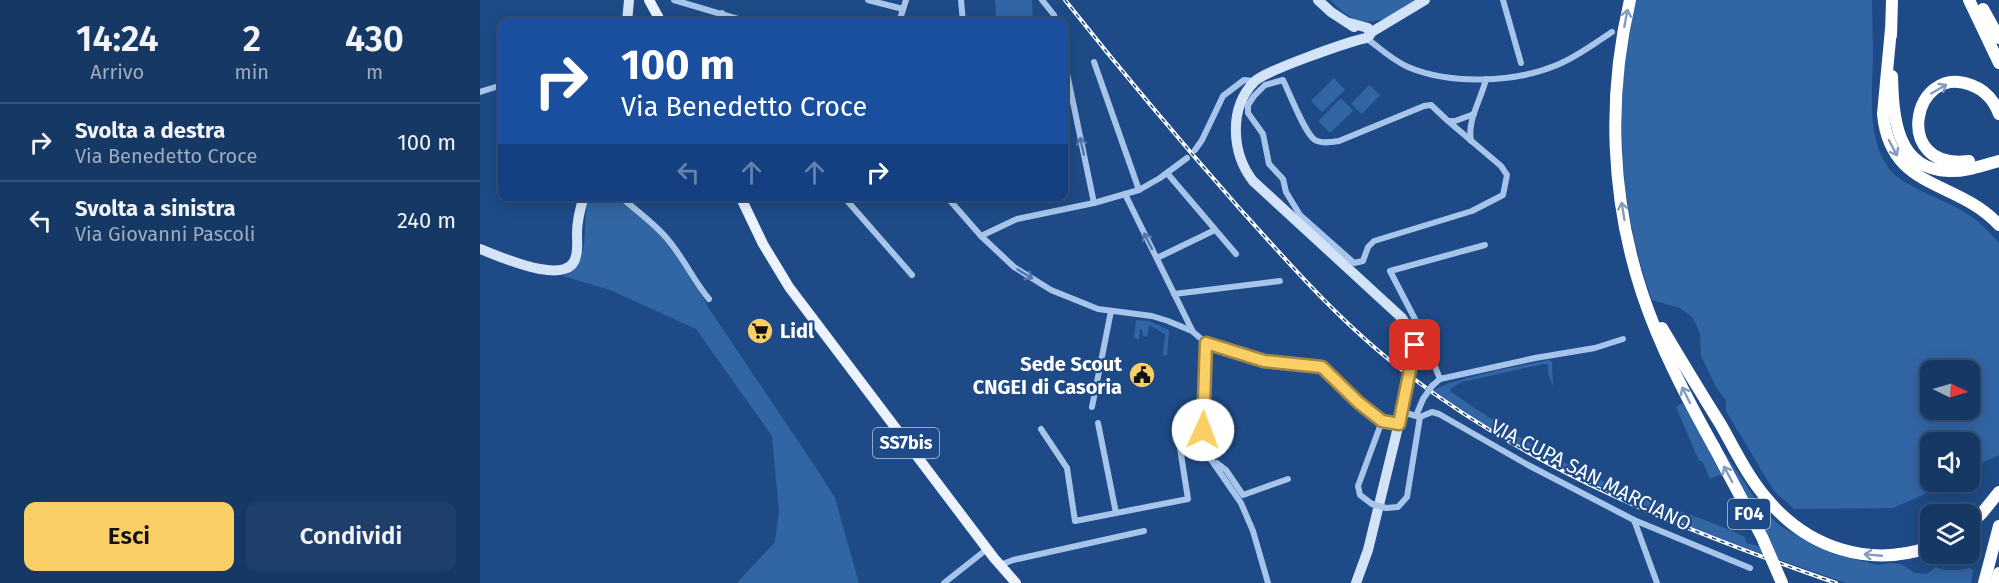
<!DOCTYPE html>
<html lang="it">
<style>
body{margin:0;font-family:"Fira Sans",sans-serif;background:#1f3f6b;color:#f1f3f6;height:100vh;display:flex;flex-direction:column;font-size:22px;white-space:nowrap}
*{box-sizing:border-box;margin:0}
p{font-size:20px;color:#9eacbf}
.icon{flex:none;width:33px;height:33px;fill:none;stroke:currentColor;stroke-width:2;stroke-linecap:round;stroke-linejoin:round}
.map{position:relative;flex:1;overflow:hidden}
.details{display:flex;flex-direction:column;background:#163865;width:480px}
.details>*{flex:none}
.banner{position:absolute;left:18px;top:18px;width:570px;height:183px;border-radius:12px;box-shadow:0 3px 15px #0003,0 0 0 2px #355279;background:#1a4fa0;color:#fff;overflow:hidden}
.needle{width:39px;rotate:95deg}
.tools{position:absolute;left:1440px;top:360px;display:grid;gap:12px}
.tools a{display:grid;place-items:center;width:60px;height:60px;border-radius:12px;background:#163865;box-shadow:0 3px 15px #0003,0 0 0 2px #355279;font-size:30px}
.pin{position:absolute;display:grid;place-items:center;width:51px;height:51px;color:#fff;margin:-26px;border-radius:12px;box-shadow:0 3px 9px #0006}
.me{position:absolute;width:66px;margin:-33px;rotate:2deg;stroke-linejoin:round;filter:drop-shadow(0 0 4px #0008)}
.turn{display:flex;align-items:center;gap:21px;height:126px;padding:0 24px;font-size:27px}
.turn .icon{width:78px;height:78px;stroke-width:2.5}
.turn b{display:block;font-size:42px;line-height:51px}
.lanes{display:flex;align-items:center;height:57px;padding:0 24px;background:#0003;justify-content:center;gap:30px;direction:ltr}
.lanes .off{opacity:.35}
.eta{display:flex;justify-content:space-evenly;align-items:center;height:102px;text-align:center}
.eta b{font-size:36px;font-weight:600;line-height:42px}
.button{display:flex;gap:12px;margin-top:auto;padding:12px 24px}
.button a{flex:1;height:69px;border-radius:12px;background:#fad066;color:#111;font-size:24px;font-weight:600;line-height:69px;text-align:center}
.button a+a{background:#1f3f6b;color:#f1f3f6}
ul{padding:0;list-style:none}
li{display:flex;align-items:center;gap:18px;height:78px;padding:0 24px;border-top:2px solid #355279}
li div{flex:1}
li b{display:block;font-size:22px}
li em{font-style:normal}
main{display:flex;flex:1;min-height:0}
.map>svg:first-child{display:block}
</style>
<main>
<section class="details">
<div class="eta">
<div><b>14:24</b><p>Arrivo</p></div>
<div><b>2</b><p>min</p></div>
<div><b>430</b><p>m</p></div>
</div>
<ul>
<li><svg class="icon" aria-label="right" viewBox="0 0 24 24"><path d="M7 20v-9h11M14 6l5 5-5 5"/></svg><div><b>Svolta a destra</b><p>Via Benedetto Croce</p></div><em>100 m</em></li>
<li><svg class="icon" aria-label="left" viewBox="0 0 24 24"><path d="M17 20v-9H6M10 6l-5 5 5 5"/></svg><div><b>Svolta a sinistra</b><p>Via Giovanni Pascoli</p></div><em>240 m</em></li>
</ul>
<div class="button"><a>Esci</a><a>Condividi</a></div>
</section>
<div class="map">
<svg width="1519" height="583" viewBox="0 0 1519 583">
<rect width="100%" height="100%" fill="#1e4b87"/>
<g fill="#3265a4" fill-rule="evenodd">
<path d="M515,0H552L553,22H516Z"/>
<path d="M850,0H941C921,10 895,30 873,18C864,14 857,6 850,0Z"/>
<path d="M1154,0H1392C1392,20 1393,40 1393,59C1392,102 1384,160 1428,184C1466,205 1490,207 1519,243V455L1497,465L1490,471V442H1450V482H1472L1413,508L1314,509L1294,491L1246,411V401L1236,387L1221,356L1220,334L1213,318L1200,308L1172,300C1137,203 1134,101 1154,0ZM1450,370H1490V410H1450Z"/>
<path d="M854,78L865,90L842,112L831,101Z"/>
<path d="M889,85L900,95L882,114L871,104Z"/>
<path d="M861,98L873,111L850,133L838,121Z"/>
<path d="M109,197H137L181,235L209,271L228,307L342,477L355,498L379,583H257L295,542L299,512L292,436L216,329L130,290L83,276C114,263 100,224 109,197Z"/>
<path d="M656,320L669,321L689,330L687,355H683L685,334L669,325L667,337L663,336L662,330L660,329L659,339L654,338Z"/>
<path d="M1069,360L1072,362L1073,386L1068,373V364H1063L982,382L971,388L970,391C1023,428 1077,462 1136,487C1179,505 1223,517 1265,537L1266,543L1293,550L1257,481L1239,475L1230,479L1222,461H1219L1196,407L1203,403L1226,444L1242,449L1285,513L1302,527L1336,546L1354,554L1398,565L1410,563L1421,564L1435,573L1447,574L1456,567C1463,571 1481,571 1489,568L1493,570L1491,583H1366L1245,541L1200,523L1085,470L1010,429L953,390L970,383L1014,371Z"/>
</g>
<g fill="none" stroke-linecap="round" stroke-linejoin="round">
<g stroke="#a7c5eb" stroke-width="6">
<path d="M194,0L268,22"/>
<path d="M388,0L423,9"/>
<path d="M481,0L483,22"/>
<path d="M562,0L574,15L576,22"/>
<path d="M1023,0L1041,63"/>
<path d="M242,13L246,22"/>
<path d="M419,22L426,0"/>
<path d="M886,38C900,48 912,60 928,67C971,85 1034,83 1077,65C1097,57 1115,43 1132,32"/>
<path d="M584,59L614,203"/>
<path d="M614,62L659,190"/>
<path d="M0,92L22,85"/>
<path d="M968,121L1021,166L1027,175L1023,195L992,211L894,241L888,247L883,261L874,263L820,215L806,192L803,179L789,164L783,134L768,113V105L774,96L785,85L803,80C809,92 825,134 835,140C842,144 852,142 859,141L944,106L951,105L968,121H975L994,114"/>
<path d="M991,141C987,120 1001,100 1006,79"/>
<path d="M715,150L722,140L743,96L764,80L774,81"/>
<path d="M687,173L756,254"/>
<path d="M645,194L712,330"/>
<path d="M140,196C156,211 176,224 189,241C204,259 214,281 229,299"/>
<path d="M363,196L432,275"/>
<path d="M466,196L501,236L534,267L571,290L618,309L672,316L688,321L712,331L726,343L784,361L842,367L878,402L902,421L919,424"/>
<path d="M501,236L537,219L614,203L659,190L680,178L707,158"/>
<path d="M677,258L735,230"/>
<path d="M694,294L800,281"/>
<path d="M726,343L723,430L725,451L761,503L773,531L788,583"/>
<path d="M960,379L938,325L910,271L1005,245"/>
<path d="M952,386L960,379L1055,358L1115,348L1143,339"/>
<path d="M612,407L631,311"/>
<path d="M922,412L940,417"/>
<path d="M936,416L943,399"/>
<path d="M940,417L952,412L959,414L1048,465L1154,520L1270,568"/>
<path d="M618,423L636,513"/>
<path d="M561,429L587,468L595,521L708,499L697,429L723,430"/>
<path d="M737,463L746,470L763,495L808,479"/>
<path d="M892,504L880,495L878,486L902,421"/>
<path d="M906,508L918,507L927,497L940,417"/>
<path d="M1154,520L1177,583"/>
<path d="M520,565L533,560L664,531"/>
<path d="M464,583L507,549"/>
</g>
<g stroke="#d3e3f8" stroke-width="10">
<path d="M838,0L851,12L874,27"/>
<path d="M147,22L149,0"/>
<path d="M870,23L888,28L890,35L886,38C868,42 784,71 774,82C748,109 752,154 773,181L922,318C936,336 936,350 931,371"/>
<path d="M890,33L945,0"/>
<path d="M0,249C19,256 90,289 96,256C98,249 97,241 97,233C97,220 100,209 104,196"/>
<path d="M876,583L888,550L928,386"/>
</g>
<g stroke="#ecf3fe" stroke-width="10">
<path d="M169,0L181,22"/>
<path d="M260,196L283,244L309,287L514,558L536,583"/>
</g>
<g stroke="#fff" stroke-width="12">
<path d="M1150,0C1127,97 1131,199 1162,293C1180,347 1206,397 1234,447"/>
<path d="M1489,0L1519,63"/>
<path d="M1503,9L1519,38"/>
<path d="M1411,29L1403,114C1410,191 1477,179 1519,225"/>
<path d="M1411,35L1412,0"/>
<path d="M1412,76C1413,116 1416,170 1469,171C1486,172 1503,165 1519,161"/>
<path d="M1489,161C1411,172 1432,62 1491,85C1505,90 1514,100 1519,114"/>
<path d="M1182,328C1201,360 1221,393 1241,425C1255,450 1268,477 1287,499C1328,548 1389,568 1450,547"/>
<path d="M1490,524L1502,513L1519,492"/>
<path d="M1504,583L1519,526"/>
<path d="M1516,583L1519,573"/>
</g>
<g stroke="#fff" stroke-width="4">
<path id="rail" d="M585,0C642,72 700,141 760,209C812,267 864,326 926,373C1054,471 1205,531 1356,583"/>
</g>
<use href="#rail" stroke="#1e4b87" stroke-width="1.5" stroke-dasharray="4.5" stroke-linecap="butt"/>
<g stroke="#a7c5eb" stroke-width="6">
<path d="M943,399L952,386"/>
<path d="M892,504L906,508"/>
</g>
<path stroke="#d3e3f8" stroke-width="10" d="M928,386L931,371"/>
<path stroke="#fff" stroke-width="12" d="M1234,447L1282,537L1302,583"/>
</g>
<defs><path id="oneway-shaft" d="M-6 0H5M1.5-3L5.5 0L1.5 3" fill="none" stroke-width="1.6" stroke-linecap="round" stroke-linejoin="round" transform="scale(1.5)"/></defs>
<g stroke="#839cbd">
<use href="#oneway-shaft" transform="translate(1146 18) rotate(-79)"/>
<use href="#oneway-shaft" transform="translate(1459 89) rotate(-30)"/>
<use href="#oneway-shaft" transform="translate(1413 148) rotate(62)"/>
<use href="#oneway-shaft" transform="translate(1143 211) rotate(-99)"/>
<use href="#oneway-shaft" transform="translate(1206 395) rotate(-117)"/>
<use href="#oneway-shaft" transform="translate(1248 474) rotate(-118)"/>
<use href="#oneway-shaft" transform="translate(1393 555) rotate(-175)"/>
</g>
<g stroke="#4e76aa">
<use href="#oneway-shaft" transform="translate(602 146) rotate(-102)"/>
<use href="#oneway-shaft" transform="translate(668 241) rotate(-116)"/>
<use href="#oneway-shaft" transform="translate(545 274) rotate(32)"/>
</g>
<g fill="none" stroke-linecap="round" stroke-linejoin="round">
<g stroke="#a28742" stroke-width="15">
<path id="route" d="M723,430L726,343L784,361L842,367L878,402L902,421L919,424L935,345"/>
</g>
<use href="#route" stroke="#fad066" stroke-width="10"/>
</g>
<defs>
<g id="supermarket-disc" transform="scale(1.35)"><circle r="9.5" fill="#fad066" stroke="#1e4b87"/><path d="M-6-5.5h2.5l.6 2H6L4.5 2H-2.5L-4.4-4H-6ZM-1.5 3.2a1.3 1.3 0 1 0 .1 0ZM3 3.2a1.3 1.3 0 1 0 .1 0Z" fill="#111"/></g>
<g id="civic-disc" transform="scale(1.35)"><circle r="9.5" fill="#fad066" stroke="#1e4b87"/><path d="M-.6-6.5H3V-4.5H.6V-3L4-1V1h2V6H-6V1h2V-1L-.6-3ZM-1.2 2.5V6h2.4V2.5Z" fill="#111"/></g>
</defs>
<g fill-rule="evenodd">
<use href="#supermarket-disc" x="280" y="331"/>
<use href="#civic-disc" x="662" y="375"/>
</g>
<g text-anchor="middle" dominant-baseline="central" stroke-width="4.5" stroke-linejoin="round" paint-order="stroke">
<g fill="#1e4b87" stroke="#bcc9db" stroke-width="1.5">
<rect x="393" y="428" width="66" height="30" rx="4.5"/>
<rect x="1248" y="499" width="42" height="30" rx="4.5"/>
</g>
<g font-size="18" font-weight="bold" fill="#fff">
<text x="426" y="443">SS7bis</text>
<text x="1269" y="514">F04</text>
</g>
<g font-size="20" font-weight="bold" fill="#fff" stroke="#1e4b87" text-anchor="start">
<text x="300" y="331">Lidl</text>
<text x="642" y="364" text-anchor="end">Sede Scout<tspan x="642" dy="23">CNGEI di Casoria</tspan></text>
</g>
<g font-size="20" fill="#fff" stroke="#1e4b87">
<text transform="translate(1111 475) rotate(27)">VIA CUPA SAN MARCIANO</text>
</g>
</g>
</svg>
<div class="tools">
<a><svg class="needle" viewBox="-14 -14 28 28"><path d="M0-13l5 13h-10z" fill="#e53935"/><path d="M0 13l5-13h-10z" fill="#9eacbf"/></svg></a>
<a><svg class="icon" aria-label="sound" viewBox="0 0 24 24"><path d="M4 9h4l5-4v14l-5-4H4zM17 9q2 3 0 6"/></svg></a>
<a><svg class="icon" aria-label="layers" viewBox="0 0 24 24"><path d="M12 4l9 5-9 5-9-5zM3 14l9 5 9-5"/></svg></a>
</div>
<div class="pin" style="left:935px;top:345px;background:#d93025"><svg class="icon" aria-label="arrive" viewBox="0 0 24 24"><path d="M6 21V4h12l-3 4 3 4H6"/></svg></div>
<svg class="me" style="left:723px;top:430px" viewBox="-20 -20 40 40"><circle r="19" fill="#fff"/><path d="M0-13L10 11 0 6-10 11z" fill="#fad066"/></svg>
<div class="banner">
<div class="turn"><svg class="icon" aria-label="right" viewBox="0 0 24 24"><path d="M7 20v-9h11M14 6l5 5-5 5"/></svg><div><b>100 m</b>Via Benedetto Croce</div></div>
<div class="lanes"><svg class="icon off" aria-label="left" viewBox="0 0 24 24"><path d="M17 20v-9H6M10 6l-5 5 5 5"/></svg><svg class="icon off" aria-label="ahead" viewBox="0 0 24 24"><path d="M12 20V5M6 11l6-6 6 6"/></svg><svg class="icon off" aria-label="ahead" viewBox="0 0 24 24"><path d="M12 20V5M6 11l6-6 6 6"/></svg><svg class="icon" aria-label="right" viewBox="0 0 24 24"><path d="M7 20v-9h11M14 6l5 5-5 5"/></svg></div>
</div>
</div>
</main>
